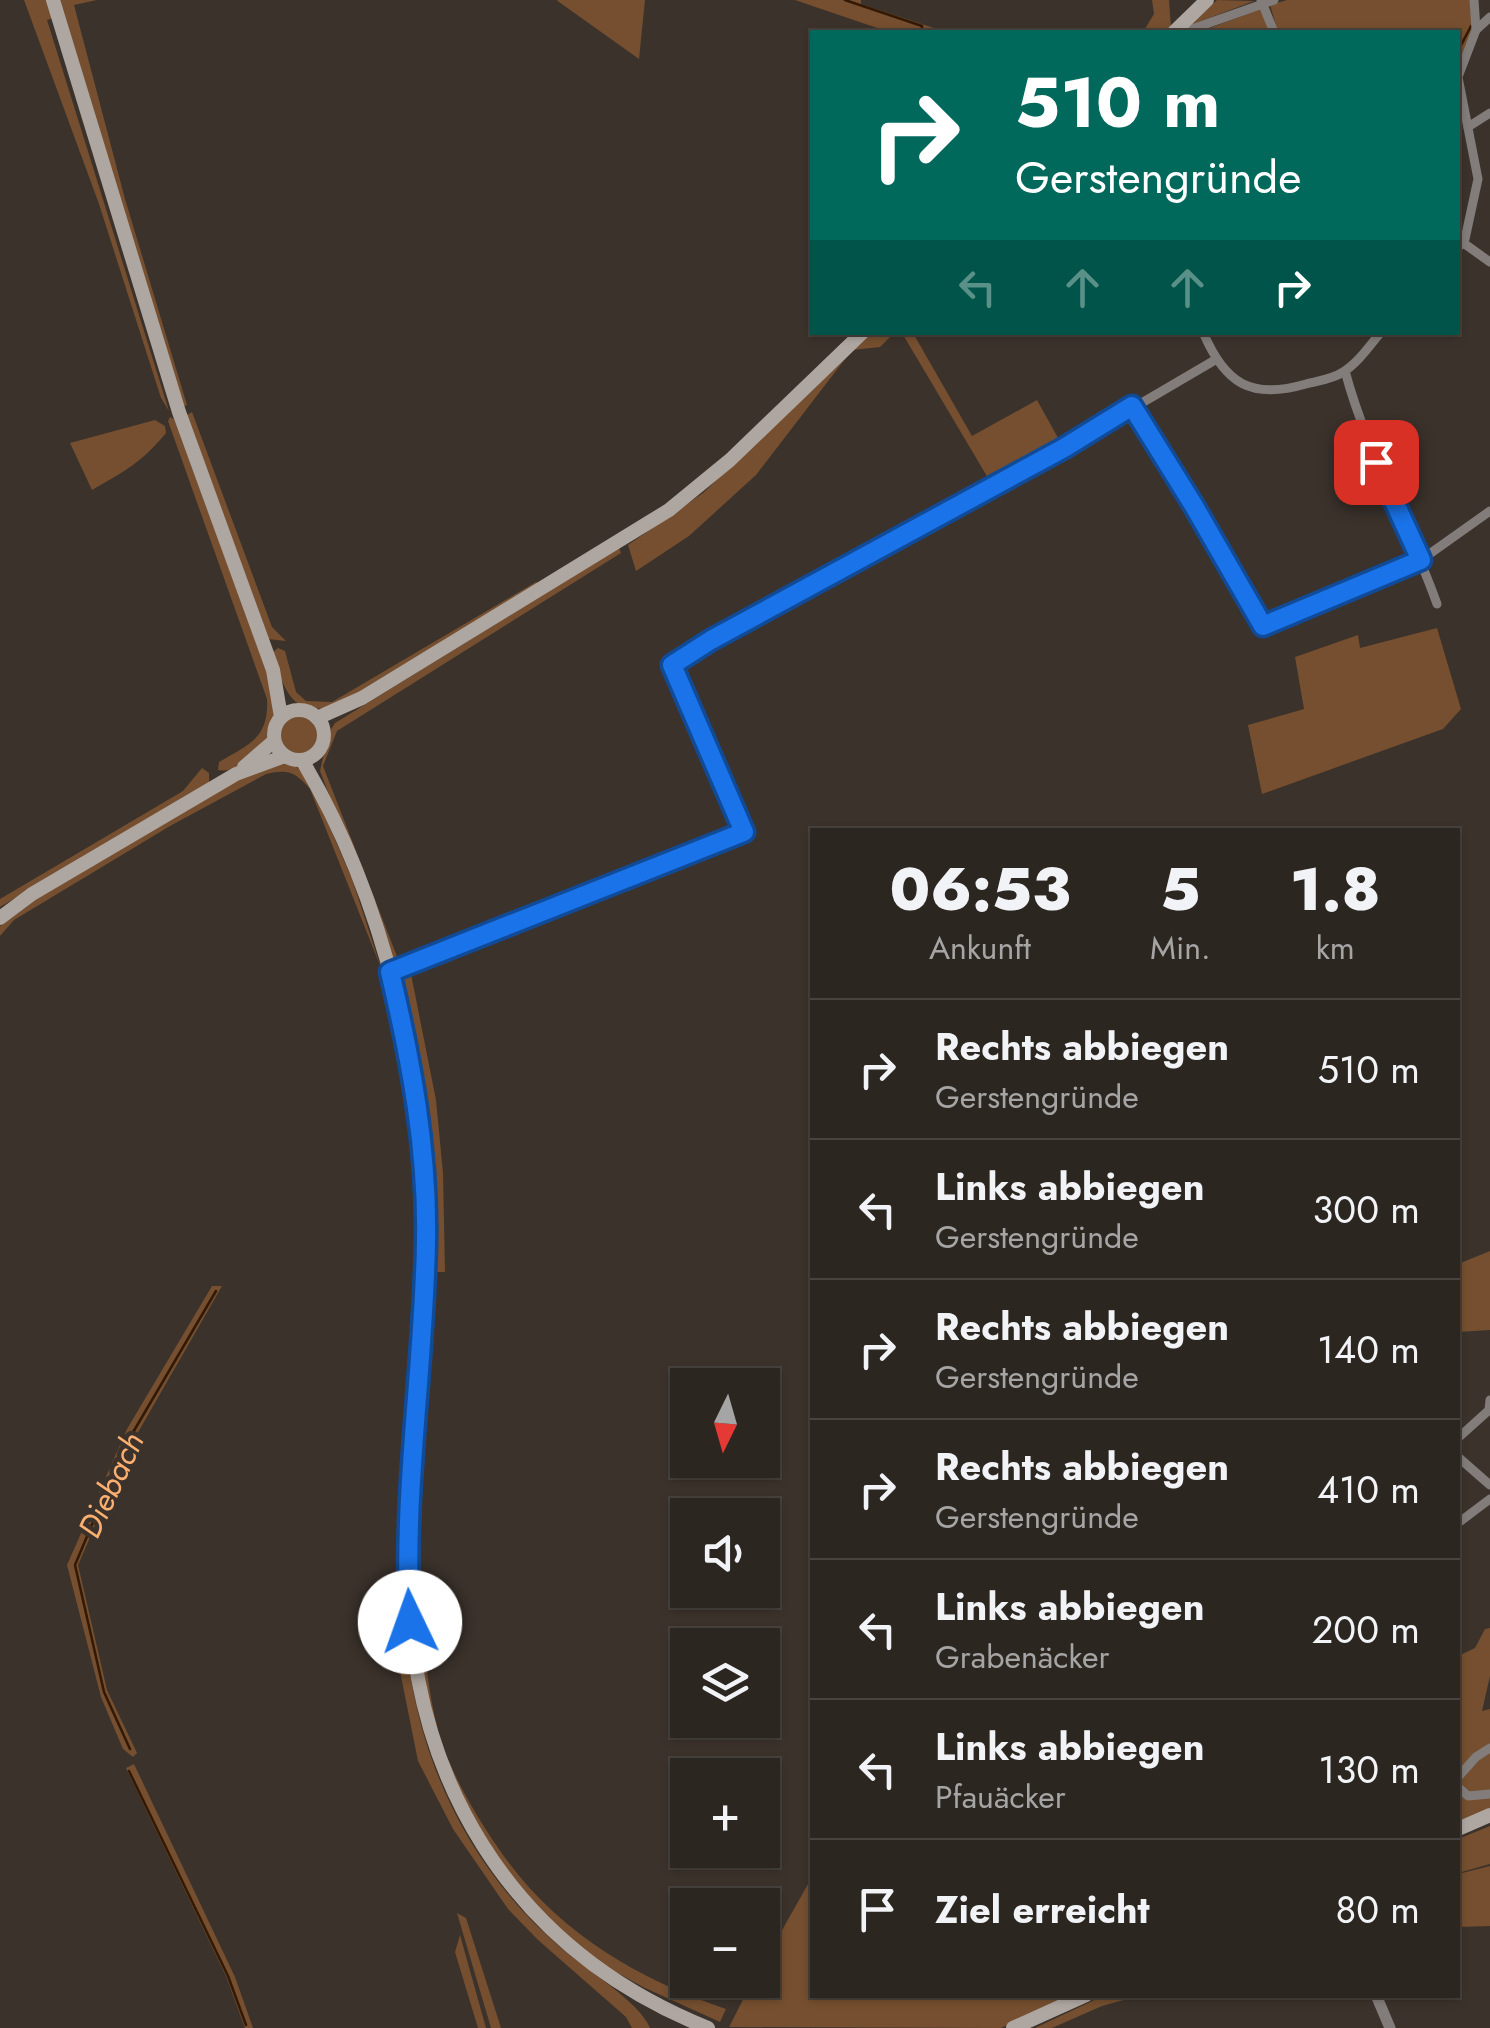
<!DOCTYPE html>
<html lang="de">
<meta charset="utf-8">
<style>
body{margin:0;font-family:Jost,sans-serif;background:#342e29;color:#f1f3f6;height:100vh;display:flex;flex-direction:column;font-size:38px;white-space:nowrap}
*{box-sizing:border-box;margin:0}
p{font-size:32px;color:#a6a5a5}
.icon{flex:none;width:55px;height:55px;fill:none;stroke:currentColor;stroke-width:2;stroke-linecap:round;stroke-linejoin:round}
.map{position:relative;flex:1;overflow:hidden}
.side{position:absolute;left:810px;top:828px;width:650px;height:1170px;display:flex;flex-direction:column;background:#2c2620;border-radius:0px;box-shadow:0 2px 8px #0004,0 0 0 2px #48433e}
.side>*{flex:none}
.hud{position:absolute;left:810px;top:30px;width:650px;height:305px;border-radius:0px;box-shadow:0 2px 8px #0004,0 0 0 2px #48433e;background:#00695c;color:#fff;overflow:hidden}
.needle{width:65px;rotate:185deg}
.tools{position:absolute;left:670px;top:1368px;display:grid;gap:20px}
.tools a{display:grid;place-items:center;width:110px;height:110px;border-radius:0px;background:#2c2620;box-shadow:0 2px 8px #0004,0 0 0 2px #48433e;font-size:50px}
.pin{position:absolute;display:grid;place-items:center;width:85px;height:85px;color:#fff;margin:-42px;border-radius:20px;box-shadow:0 5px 15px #0006}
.me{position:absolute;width:110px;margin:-55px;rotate:357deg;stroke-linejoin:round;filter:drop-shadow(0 0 8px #0008)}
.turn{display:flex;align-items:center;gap:35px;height:210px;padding:0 40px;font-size:45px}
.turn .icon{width:130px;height:130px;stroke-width:2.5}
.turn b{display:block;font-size:70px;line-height:85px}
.lanes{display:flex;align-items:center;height:95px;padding:0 40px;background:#0003;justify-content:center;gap:50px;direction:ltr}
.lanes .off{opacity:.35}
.eta{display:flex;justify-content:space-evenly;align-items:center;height:170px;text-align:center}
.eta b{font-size:60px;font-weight:800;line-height:70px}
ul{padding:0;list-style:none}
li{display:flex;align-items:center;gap:30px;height:140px;padding:0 40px;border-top:2px solid #48433e}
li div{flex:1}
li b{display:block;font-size:38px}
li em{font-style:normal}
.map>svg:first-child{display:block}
</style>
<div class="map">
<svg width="1490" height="2028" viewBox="0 0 1490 2028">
<rect width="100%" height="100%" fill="#3b322b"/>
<g fill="#754f2f">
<path d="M24,0H97L74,5L125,199L187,405L182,407L60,16L47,20L169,411L161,398L99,204Z"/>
<path d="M557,0H645L639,59L559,2Z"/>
<path d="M795,0H861V4L946,32H889Z"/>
<path d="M1152,0H1169L1171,28L1166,32H1143L1154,14Z"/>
<path d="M1217,0L1254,1L1188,26Z"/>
<path d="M1287,0H1471C1474,22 1473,42 1458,60V32H1278L1270,5Z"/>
<path d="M1261,9L1271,32H1199Z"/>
<path d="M870,333H894L880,347L852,350L756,475L689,536L636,571L628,545L703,493Z"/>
<path d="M902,333H913L972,436L1037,400L1062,445L991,483Z"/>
<path d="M192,412L272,627L286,641L268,639L185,416Z"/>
<path d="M170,417L174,419L272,684C273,692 277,701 277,709C277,736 247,775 218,770L219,762C249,744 269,739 267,699L168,421Z"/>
<path d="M155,420L165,426L166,433C141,463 125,471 92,490L70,443Z"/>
<path d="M619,548L621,553L337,731L323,766L398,959H392L320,771L328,734L335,723Z"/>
<path d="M536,582L541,584L343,702C296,722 284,695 273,652L278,648L285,651L296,692L306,701L332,702Z"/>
<path d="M1437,628L1461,709L1443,729L1262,794L1248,725L1304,709L1295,657L1358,635L1360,648Z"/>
<circle cx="298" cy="736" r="21"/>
<path d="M281,761L293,764L307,775L352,879L381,968L310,789C295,772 289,769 266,774L170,826L14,920L0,936V926L23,906L242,777Z"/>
<path d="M202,768L209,773V783L0,907V899L183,791Z"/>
<path d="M410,969L436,1100L443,1173L445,1272H436C430,1390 415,1508 423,1627C426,1667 430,1708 443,1746C457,1784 478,1819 501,1852C557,1932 636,1978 726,2009L720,2022L643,1987L600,1963L528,1903L464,1809L437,1736L420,1662L412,1564L430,1207L397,980Z"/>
<path d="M1490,1251V1330L1458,1332V1264Z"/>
<path d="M212,1286H222L129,1448L78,1565L107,1690L137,1753L133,1757L123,1749L101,1697L67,1565L127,1429Z"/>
<path d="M404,1604C407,1737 459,1860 560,1947C583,1967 641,2003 650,2028H632L626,2017L538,1940L508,1909L453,1829L418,1761L399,1666L402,1645L399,1605Z"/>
<path d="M1490,1628V1676L1482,1711L1490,1709V1809L1458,1822V1656L1475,1648L1485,1629Z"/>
<path d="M134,1764L235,1977L253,2028H245L226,1976L126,1768Z"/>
<path d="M1490,1826V1864L1458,1873V1839Z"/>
<path d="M1490,1866V1926L1458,1927V1874Z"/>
<path d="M812,1877V1995H1073L1001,2028L729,2027L753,1980H762L763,1964Z"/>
<path d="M457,1913L466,1918L501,2028H491Z"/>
<path d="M460,1935L486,2028H478L455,1952Z"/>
<path d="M1105,1995H1142L1102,2006L1052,2028H1035Z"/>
</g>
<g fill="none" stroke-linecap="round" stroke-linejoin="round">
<g stroke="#331903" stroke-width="2.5">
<path d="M845,0L922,26V32"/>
<path d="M1458,51L1471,26"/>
<path d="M130,1749L104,1692L75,1565L125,1446L216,1291"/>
<path d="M129,1771L228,1976L246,2025"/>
</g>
<g stroke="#827d7a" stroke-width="9">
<path d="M1261,0L1274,32"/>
<path d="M1178,28L1192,29L1274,0"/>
<path d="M1476,30L1490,17"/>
<path d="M1468,127L1490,113"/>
<path d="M1462,242L1490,262"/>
<path d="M1458,248L1465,239L1478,179L1458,77L1476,30L1474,0"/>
<path d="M1203,332C1225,384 1251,400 1306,384C1318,381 1333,379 1343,372C1358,363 1370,345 1381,332"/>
<path d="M1345,371C1367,453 1409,525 1437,604"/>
<path d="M1133,406L1195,506L1263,626"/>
<path d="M1261,627L1421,560L1490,511"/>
<path d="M391,971L744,833L672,665L711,640L1065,448L1215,360"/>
<path d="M1458,1438L1489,1410L1490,1400"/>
<path d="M1458,1457L1490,1485"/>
<path d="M1458,1523L1490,1499"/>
<path d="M1458,1777L1476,1757L1490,1748"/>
<path d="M1458,1787L1468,1796L1490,1794"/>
</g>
<path stroke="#827d7a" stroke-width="11" d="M1376,1995L1390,2028"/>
<g stroke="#aea6a1" stroke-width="14">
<path d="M53,0L179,412L273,670L281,717"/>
<path d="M1174,32L1207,0"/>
<circle cx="299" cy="735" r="25"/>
<path d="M317,718L362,698L669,510L730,460L863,332"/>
<path d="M302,760C385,900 426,1077 426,1239C426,1348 408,1456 408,1564C407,1776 509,1948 708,2028"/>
<path d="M244,767L274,741"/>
<path d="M0,918L32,894L236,774L285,756"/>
<path d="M1458,1829L1490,1815"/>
<path d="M1013,2028L1086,1995"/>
</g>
</g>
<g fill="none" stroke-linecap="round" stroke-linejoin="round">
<g stroke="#114b97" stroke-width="25">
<path id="route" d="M410,1622C402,1495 424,1369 426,1242C428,1151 411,1060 390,972L744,832L672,665L711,640L1064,448L1132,406L1194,506L1263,626L1421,560L1376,462"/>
</g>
<use href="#route" stroke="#1a73e8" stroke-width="18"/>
</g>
<g text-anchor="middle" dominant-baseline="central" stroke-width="9" stroke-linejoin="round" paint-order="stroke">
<g font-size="32" font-style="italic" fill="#fbaf70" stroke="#3b322b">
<text transform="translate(111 1485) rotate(-65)">Diebach</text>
</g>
</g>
</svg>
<div class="tools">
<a><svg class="needle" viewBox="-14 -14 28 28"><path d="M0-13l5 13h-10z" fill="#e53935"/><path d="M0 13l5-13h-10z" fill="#a6a5a5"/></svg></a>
<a><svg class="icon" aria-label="sound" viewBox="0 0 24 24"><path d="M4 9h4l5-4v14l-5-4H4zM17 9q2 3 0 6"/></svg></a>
<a><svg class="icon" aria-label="layers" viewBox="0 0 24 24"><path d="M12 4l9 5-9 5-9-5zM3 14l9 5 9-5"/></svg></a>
<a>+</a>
<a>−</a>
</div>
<div class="pin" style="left:1376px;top:462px;background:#d93025"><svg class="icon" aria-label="arrive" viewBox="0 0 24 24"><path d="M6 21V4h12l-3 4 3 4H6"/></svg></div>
<svg class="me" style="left:410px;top:1622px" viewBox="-20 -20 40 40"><circle r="19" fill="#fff"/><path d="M0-13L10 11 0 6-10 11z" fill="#1a73e8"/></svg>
<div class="hud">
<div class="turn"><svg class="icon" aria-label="right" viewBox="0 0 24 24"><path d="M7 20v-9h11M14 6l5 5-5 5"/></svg><div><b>510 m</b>Gerstengründe</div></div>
<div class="lanes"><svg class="icon off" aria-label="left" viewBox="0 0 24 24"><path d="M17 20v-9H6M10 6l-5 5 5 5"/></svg><svg class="icon off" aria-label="ahead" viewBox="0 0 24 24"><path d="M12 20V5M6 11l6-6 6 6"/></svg><svg class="icon off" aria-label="ahead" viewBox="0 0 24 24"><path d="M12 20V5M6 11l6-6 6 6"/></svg><svg class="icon" aria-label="right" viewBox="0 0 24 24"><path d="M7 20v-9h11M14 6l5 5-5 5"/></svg></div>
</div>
<section class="side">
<div class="eta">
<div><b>06:53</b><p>Ankunft</p></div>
<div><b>5</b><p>Min.</p></div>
<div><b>1.8</b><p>km</p></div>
</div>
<ul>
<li><svg class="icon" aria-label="right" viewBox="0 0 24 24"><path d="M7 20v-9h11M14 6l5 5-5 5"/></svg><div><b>Rechts abbiegen</b><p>Gerstengründe</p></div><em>510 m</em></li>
<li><svg class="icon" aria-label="left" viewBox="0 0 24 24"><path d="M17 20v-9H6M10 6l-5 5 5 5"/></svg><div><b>Links abbiegen</b><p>Gerstengründe</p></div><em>300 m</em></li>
<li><svg class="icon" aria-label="right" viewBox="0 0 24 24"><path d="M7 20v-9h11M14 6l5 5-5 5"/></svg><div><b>Rechts abbiegen</b><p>Gerstengründe</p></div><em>140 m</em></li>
<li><svg class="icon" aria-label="right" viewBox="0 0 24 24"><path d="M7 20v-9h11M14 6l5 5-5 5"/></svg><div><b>Rechts abbiegen</b><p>Gerstengründe</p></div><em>410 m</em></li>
<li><svg class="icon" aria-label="left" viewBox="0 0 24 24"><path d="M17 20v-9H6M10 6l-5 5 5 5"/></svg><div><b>Links abbiegen</b><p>Grabenäcker</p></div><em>200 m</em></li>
<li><svg class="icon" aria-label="left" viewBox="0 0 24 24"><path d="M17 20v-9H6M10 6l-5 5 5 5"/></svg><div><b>Links abbiegen</b><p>Pfauäcker</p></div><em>130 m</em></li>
<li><svg class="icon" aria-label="arrive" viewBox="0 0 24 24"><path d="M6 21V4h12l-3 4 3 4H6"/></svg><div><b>Ziel erreicht</b></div><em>80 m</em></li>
</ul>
</section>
</div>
